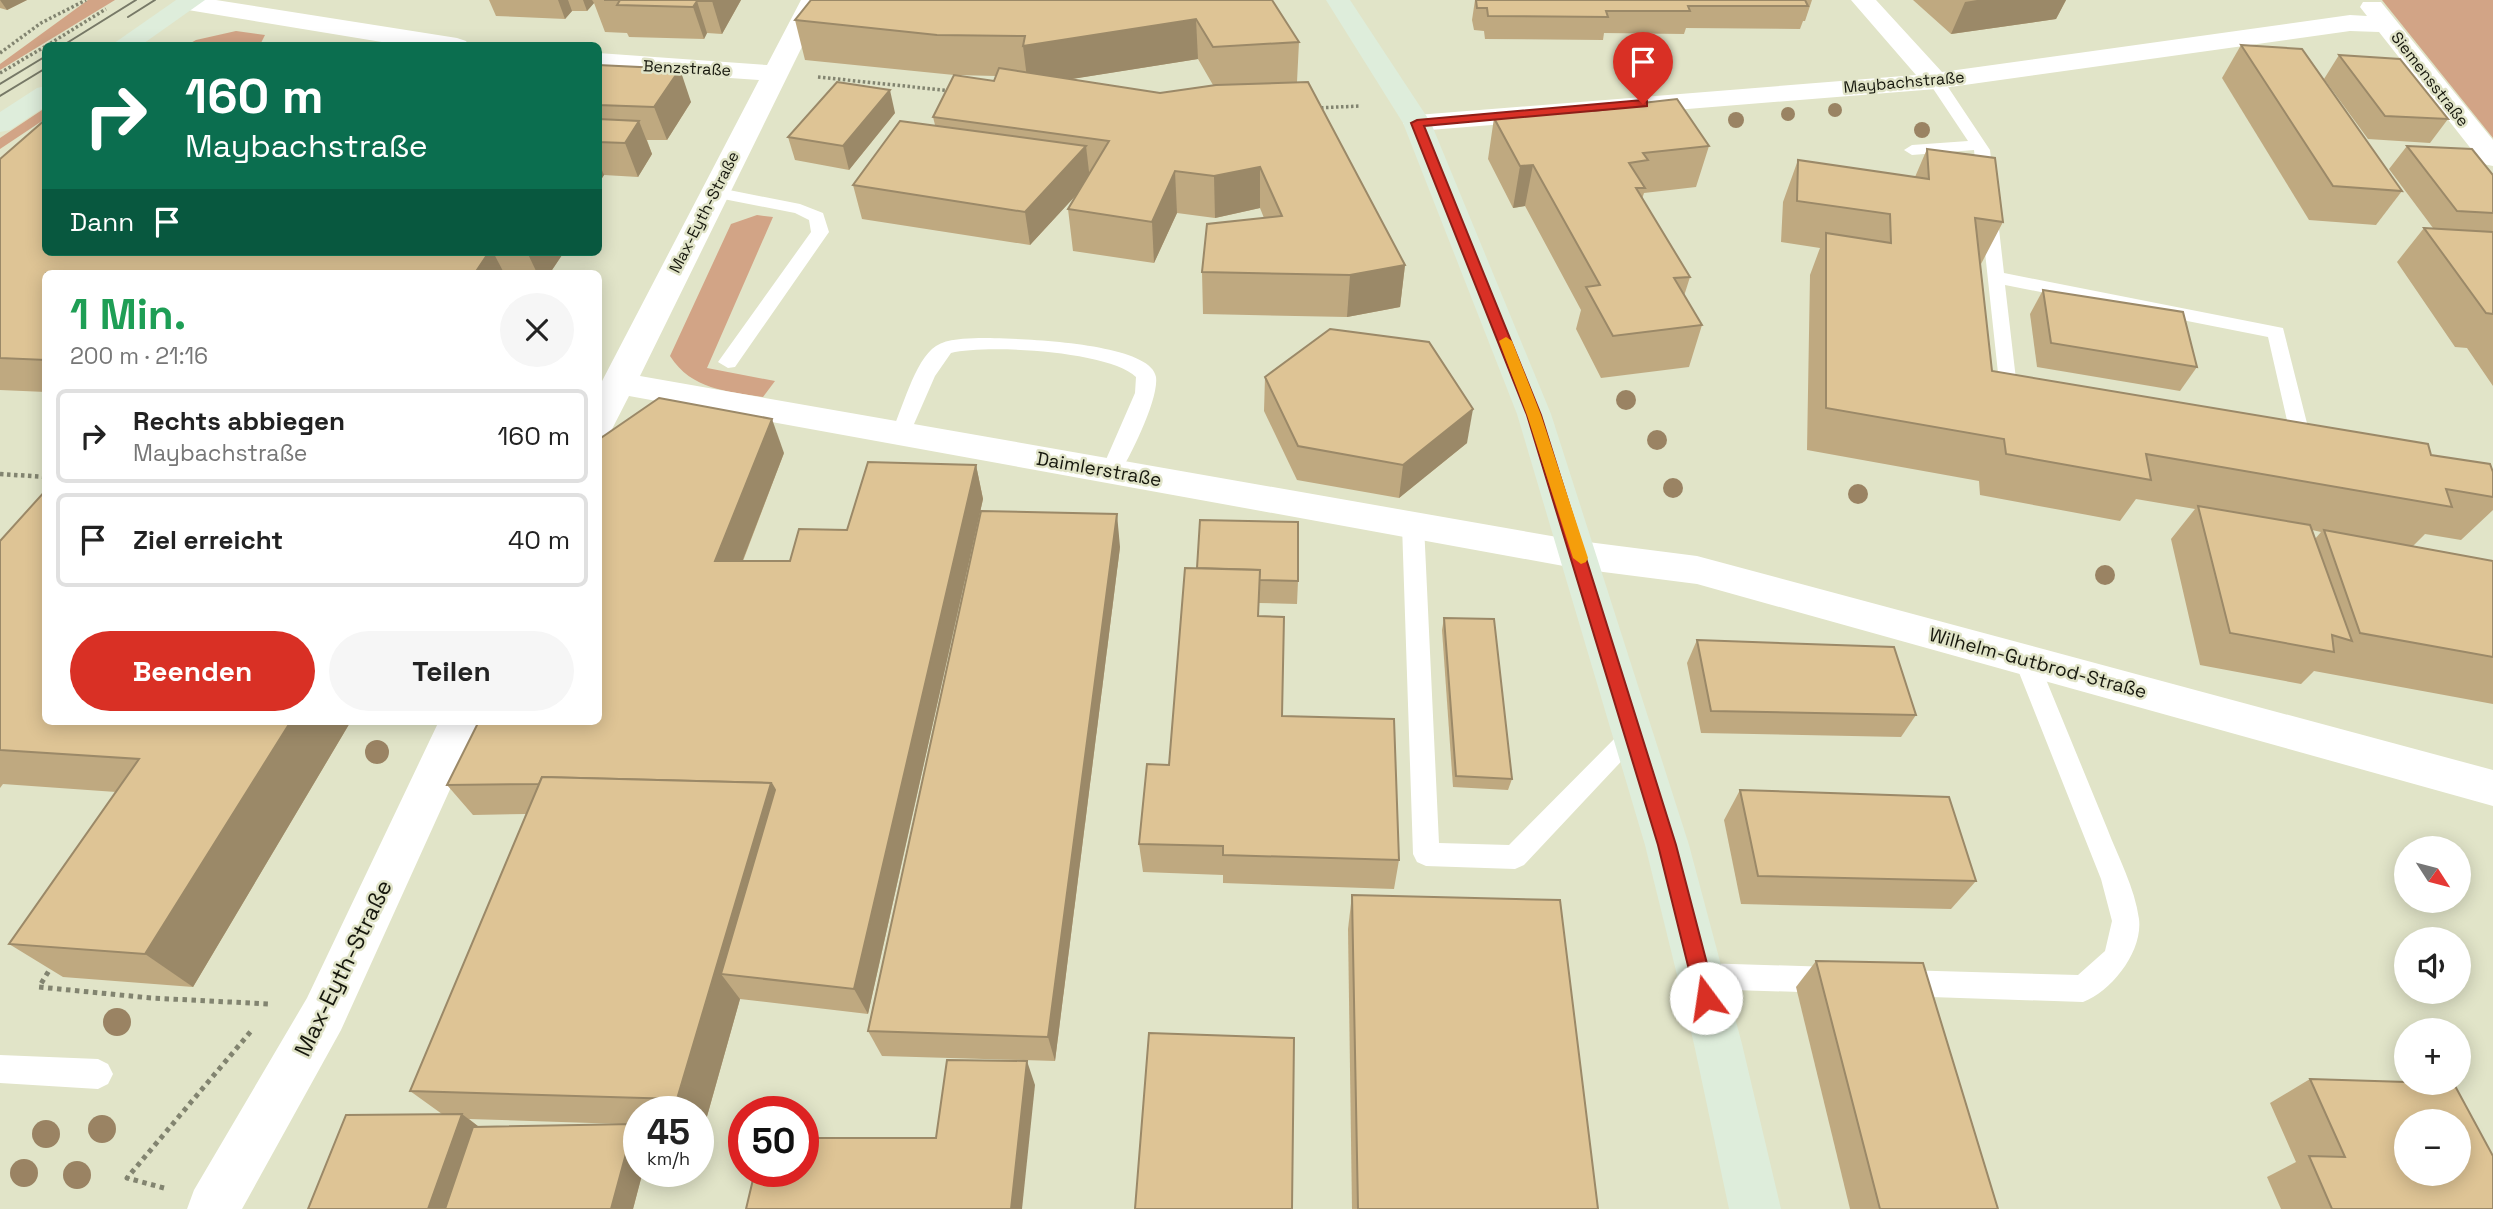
<!DOCTYPE html>
<html lang="de">
<meta charset="utf-8">
<style>
body{margin:0;font-family:"Space Grotesk",sans-serif;background:#f6f6f6;color:#222;height:100vh;display:flex;flex-direction:column;font-size:26px;white-space:nowrap}
*{box-sizing:border-box;margin:0}
p{font-size:23px;color:#767676}
.icon{flex:none;width:38px;height:38px;fill:none;stroke:currentColor;stroke-width:2;stroke-linecap:round;stroke-linejoin:round}
.map{position:relative;flex:1;overflow:hidden}
.details{position:absolute;left:42px;top:270px;width:560px;height:455px;display:flex;flex-direction:column;background:#fff;border-radius:10px;box-shadow:0 4px 18px #0003}
.details>*{flex:none}
.guide{position:absolute;left:42px;top:42px;width:560px;height:214px;border-radius:10px;box-shadow:0 4px 18px #0003;background:#0b6e4f;color:#fff;overflow:hidden}
.needle{width:46px;rotate:126deg}
.tools{position:absolute;left:2394px;top:836px;display:grid;gap:14px}
.tools a{display:grid;place-items:center;width:77px;height:77px;border-radius:50%;background:#fff;box-shadow:0 4px 18px #0003;font-size:35px}
.speed{position:absolute;left:623px;top:1096px;display:flex;gap:14px;font-size:35px;font-weight:700;text-align:center}
.speed>*{display:grid;place-content:center;width:91px;height:91px;border-radius:50%;background:#fff;box-shadow:0 4px 18px #0003;line-height:1}
.speed small{font-size:18px;font-weight:400}
.speed .limit{border:10px solid #d22;background:#fff;color:#111}
.pin{position:absolute;display:grid;place-items:center;width:60px;height:60px;color:#fff;margin:-72px -30px;border-radius:50% 50% 50% 0;rotate:-45deg;box-shadow:0 0 7px #0007}
.pin .icon{rotate:45deg}
.me{position:absolute;width:77px;margin:-38px;rotate:346deg;stroke-linejoin:round;filter:drop-shadow(0 0 5px #0008)}
.turn{display:flex;align-items:center;gap:24px;height:147px;padding:0 28px;font-size:32px}
.turn .icon{width:91px;height:91px;stroke-width:2.5}
.turn b{display:block;font-size:49px;line-height:60px}
.then{display:flex;align-items:center;height:66px;padding:0 28px;background:#0003;gap:14px;font-size:26px}
.round{display:grid;place-items:center;flex:none;width:74px;height:74px;border-radius:37px;background:#f6f6f6}
.headline{display:flex;align-items:center;justify-content:space-between;height:119px;padding:0 28px}
h1{font-size:42px;font-weight:800;line-height:52px;color:#1e9e55}
.primary-button{display:flex;gap:14px;margin-top:auto;padding:14px 28px}
.primary-button a{flex:1;height:80px;border-radius:42px;background:#d93025;color:#fff;font-size:28px;font-weight:800;line-height:80px;text-align:center}
.primary-button a+a{background:#f6f6f6;color:#222}
ul{padding:0;list-style:none}
li{display:flex;align-items:center;gap:21px;height:94px;margin:0 14px 10px;padding:0 14px;border:4px solid #e0e0e0;border-radius:10px}
li div{flex:1}
li b{display:block;font-size:26px}
li em{font-style:normal}
.map>svg:first-child{display:block}
</style>
<div class="map">
<svg width="2493" height="1209" viewBox="0 0 2493 1209">
<rect width="100%" height="100%" fill="#e1e4c8"/>
<g fill="#d2a486">
<path d="M88,0H115L0,70V64Z"/>
<path d="M2382,0H2493V138Z"/>
<path d="M236,31L265,35L261,43L187,45L196,40Z"/>
<path d="M45,108V119L0,149V138Z"/>
<path d="M757,215L773,217L707,368L775,381L763,397C726,391 692,390 670,356L731,224Z"/>
</g>
<g fill="none" stroke-linecap="round" stroke-linejoin="round">
<g stroke="#828470" stroke-width="3.5" stroke-dasharray="2.5 2.5" stroke-linecap="butt">
<path d="M46,46L106,9"/>
<path d="M0,53L41,23L86,0"/>
<path d="M0,73L46,46"/>
<path d="M818,77L952,91"/>
<path d="M1316,108L1360,106"/>
</g>
<path stroke="#828470" stroke-width="4.5" stroke-dasharray="3.5 3.5" stroke-linecap="butt" d="M0,474L46,477"/>
<g stroke="#828470" stroke-width="5" stroke-dasharray="4.5 4.5" stroke-linecap="butt">
<path d="M53,964L39,987L151,998L269,1004"/>
<path d="M164,1188L127,1178L252,1030"/>
</g>
<g fill="#fff" fill-rule="evenodd">
<path d="M1936,76L1942,78L1990,150L2004,273L2283,328L2314,451L2311,456H2297L2294,451L2268,337L2005,285L2019,405L2009,412L2002,410L1974,150L1912,155L1904,150L1912,145L1968,141L1928,81Z"/>
<path d="M714,187L800,204L823,213L829,232L735,367L728,368L718,362L811,232L809,220L795,213L708,196L705,192L708,188Z"/>
<path d="M979,338C1009,338 1151,341 1156,377C1159,399 1130,457 1118,476H1104L1101,471L1135,393L1136,377C1110,351 987,344 951,353L935,376L907,440H893L890,435C902,412 914,360 936,346C948,338 966,339 979,338Z"/>
<path d="M1413,517L1421,519L1424,525L1439,843L1509,845L1625,728L1634,725L1643,728L1646,735L1524,865L1515,869L1426,866L1417,862L1413,854L1402,525L1405,519Z"/>
<path d="M2026,651L2034,653L2038,660C2061,716 2084,772 2107,828C2118,857 2135,888 2139,919C2143,951 2112,991 2083,1002L1901,996L1891,992L1887,983L1891,974L1901,970L2078,975L2105,951L2112,921L2101,879L2014,660L2018,653Z"/>
<path d="M1701,963L1831,967L1841,971L1845,980L1841,989L1831,993L1701,989L1691,985L1687,976L1691,967Z"/>
<path d="M0,1055L98,1059L108,1064L113,1074L108,1084L98,1089L0,1083Z"/>
</g>
<g fill="#fff" fill-rule="evenodd">
<path d="M178,0H216L457,38L466,41L469,46H406L188,10L179,8L176,3Z"/>
<path d="M801,0H825L640,376L1580,541L1697,556L2493,770V806L1697,584L1580,569L629,396L610,433L598,437L601,383L759,80L598,69V53L767,65Z"/>
<path d="M1851,0H1876L1942,72L2350,15L2367,16L2360,7L2363,2H2381L2493,140V166L2483,164L2379,32L2350,31L1936,89L1417,131L1407,129L1403,123L1407,117L1417,115L1916,75Z"/>
<path d="M439,721H481L341,1030L242,1209H187L194,1190L307,998Z"/>
</g>
<g fill="#deeddb" fill-rule="evenodd">
<path d="M176,0H205L140,46H110Z"/>
<path d="M1326,0H1350L1431,123L1551,414L1689,845L1742,1044L1781,1209H1729L1694,1044L1645,845L1517,414L1403,123Z"/>
<path d="M46,86V106L10,130L0,132V112L37,88Z"/>
</g>
<g stroke="#777967" stroke-width="2">
<path d="M128,17L155,0"/>
<path d="M62,46L136,0"/>
<path d="M0,84L46,56"/>
<path d="M0,96L46,68"/>
</g>
</g>
<g fill="#9a8363">
<circle cx="1835" cy="110" r="7"/>
<circle cx="1788" cy="114" r="7"/>
<circle cx="1736" cy="120" r="8"/>
<circle cx="1922" cy="130" r="8"/>
<circle cx="1626" cy="400" r="10"/>
<circle cx="1657" cy="440" r="10"/>
<circle cx="1673" cy="488" r="10"/>
<circle cx="1858" cy="494" r="10"/>
<circle cx="2105" cy="575" r="10"/>
<circle cx="377" cy="752" r="12"/>
<circle cx="117" cy="1022" r="14"/>
<circle cx="102" cy="1129" r="14"/>
<circle cx="46" cy="1134" r="14"/>
<circle cx="24" cy="1173" r="14"/>
<circle cx="77" cy="1175" r="14"/>
</g>
<g fill="#bfa980" fill-rule="evenodd">
<path d="M0,0H27L7,10L0,8Z"/>
<path d="M489,0H741L722,34L707,33L704,39L629,37L627,33L605,32L594,3L587,11H572L565,19L496,16Z"/>
<path d="M1272,0L1299,42L1297,82L1405,265L1400,307L1347,317L1203,314L1202,272L1264,218L1260,208L1215,218L1177,213L1154,263L1073,251L1068,209L1078,193L1030,245L862,219L853,185L935,125L933,117L954,75L805,60L795,20ZM1198,59L1213,85L1160,93L1071,79ZM956,75L996,76L994,81Z"/>
<path d="M1475,0H1812L1805,21H1803L1800,29L1686,28L1684,34L1604,33L1603,40L1485,39L1484,31L1474,30L1472,20Z"/>
<path d="M1913,0H2066L2056,19L1951,34Z"/>
<path d="M2241,45L2402,191L2376,225L2309,220L2222,78Z"/>
<path d="M2339,55L2448,119L2430,143L2368,139L2324,79Z"/>
<path d="M598,65L691,102L667,140H647L652,154L638,177L604,175L598,184Z"/>
<path d="M1607,107L1709,146L1696,187L1644,193L1642,199L1690,277L1684,296L1702,325L1689,367L1601,378L1576,329L1581,310L1525,206L1513,208L1488,159L1494,118L1607,109Z"/>
<path d="M895,113L849,170L795,160L788,137Z"/>
<path d="M2407,146L2493,175V386L2467,348L2455,347L2397,262L2424,228H2433L2389,169Z"/>
<path d="M1927,149L2003,222L1981,264H1980L1992,371L2431,455L2493,472V510L2461,540L2425,534L2413,546L2493,561V704L2314,671L2301,684L2200,665L2171,539L2195,509L2136,499L2120,521L1980,495L1979,481L1807,450L1810,275L1820,248L1781,242L1783,202L1798,160L1915,177ZM2312,530L2321,532L2315,539Z"/>
<path d="M0,159L46,252H564L550,273H46V392L0,390Z"/>
<path d="M2043,290L2197,367L2180,391L2037,367L2030,314Z"/>
<path d="M1265,377L1467,443L1399,498L1297,480L1264,411Z"/>
<path d="M784,453L743,561H790L976,465L983,499L868,1014L740,999L704,1127L698,1126V1111H639V1125L635,1124L639,1128V1171H643L633,1209H308L442,1114L410,1091L526,814L473,815L447,785ZM469,1119L622,1124L479,1127Z"/>
<path d="M0,541L351,721L193,987L63,977L9,944L116,792L3,784L0,788Z"/>
<path d="M1120,547L1055,1061L882,1056L868,1031Z"/>
<path d="M1185,568L1298,581L1297,604L1259,603V616L1282,716L1399,860L1394,889L1223,883V875L1143,872L1139,844L1169,765Z"/>
<path d="M1444,618L1512,779L1508,790L1453,787L1442,630Z"/>
<path d="M1697,640L1916,715L1901,737L1701,733L1687,663Z"/>
<path d="M1740,790L1976,881L1951,909L1741,904L1724,820Z"/>
<path d="M1352,895L1598,1209H1352L1348,929Z"/>
<path d="M1816,961L1998,1209H1850L1796,987Z"/>
<path d="M2310,1079L2493,1209H2281L2267,1177L2296,1162L2270,1103Z"/>
</g>
<g fill="#9b8968">
<path d="M0,0H27L7,10Z"/>
<path d="M558,0H568L572,11L565,19Z"/>
<path d="M583,0H592L594,3L587,11Z"/>
<path d="M713,0H741L722,34L712,1Z"/>
<path d="M1977,0H2066L2056,19L1951,34L1965,2Z"/>
<path d="M697,1L707,33L704,39L693,7Z"/>
<path d="M1196,19L1198,59L1028,86L1023,46Z"/>
<path d="M680,69L691,102L667,140L654,107Z"/>
<path d="M890,90L895,113L849,170L843,146Z"/>
<path d="M639,121L652,154L638,177L625,143Z"/>
<path d="M1086,146L1090,180L1030,245L1025,212Z"/>
<path d="M598,161L604,175L598,184Z"/>
<path d="M1533,165L1525,206L1513,208L1520,166Z"/>
<path d="M1260,167V208L1215,218L1214,176Z"/>
<path d="M1175,171L1177,213L1154,263L1152,222Z"/>
<path d="M489,252H493L504,273H475Z"/>
<path d="M527,252H564L550,273H537Z"/>
<path d="M1405,265L1400,307L1347,317L1350,275Z"/>
<path d="M1473,409L1467,443L1399,498L1403,465Z"/>
<path d="M772,419L784,453L730,593L715,561Z"/>
<path d="M976,465L983,499L868,1014L854,989Z"/>
<path d="M1117,514L1120,547L1055,1061L1048,1037Z"/>
<path d="M291,721H351L193,987L145,954Z"/>
<path d="M771,783L790,820L721,974L740,999L704,1127L698,1120V1111H689L677,1099Z"/>
<path d="M1027,1061L1035,1085L1022,1209H1011Z"/>
<path d="M462,1114L483,1130L456,1209H428Z"/>
<path d="M634,1124L639,1128V1171H643L633,1209H611Z"/>
</g>
<g fill="#dec495" stroke="#9b8968" stroke-width="2" fill-rule="evenodd">
<path d="M604,0H713L712,1H697L693,7L617,5L620,0Z"/>
<path d="M811,0H1272L1299,42L1213,47L1196,19L1023,46L1025,36L937,35L795,20Z"/>
<path d="M1476,0H1805L1808,6H1688L1690,11H1606L1608,17L1488,16L1487,8H1477Z"/>
<path d="M2241,45L2302,49L2402,191L2333,186Z"/>
<path d="M2339,55L2400,59L2448,119L2385,116Z"/>
<path d="M598,65L680,69L654,107L598,105Z"/>
<path d="M999,68L1160,93L1216,85L1308,82L1405,265L1350,275L1202,272L1207,224L1282,216L1260,167L1214,176L1175,171L1152,222L1068,209L1109,141L933,117L954,75L994,81Z"/>
<path d="M837,82L890,90L843,146L788,137Z"/>
<path d="M1677,99L1709,146L1643,153L1648,160L1629,163L1645,188H1636L1690,277L1674,278L1702,325L1613,336L1586,287L1600,285L1533,165L1520,166L1494,118L1592,108L1594,111L1609,109L1607,107Z"/>
<path d="M46,119V252H489L475,273H46V360L0,358V159Z"/>
<path d="M598,119L639,121L625,143L598,142Z"/>
<path d="M900,121L1086,146L1025,212L853,185Z"/>
<path d="M2407,146L2472,149L2493,175V213L2457,211Z"/>
<path d="M1927,149L1995,158L2003,222L1975,218L1992,371L2428,444L2431,455L2490,464L2493,472V497L2446,489L2452,507L2146,454L2151,480L2006,454L2004,439L1826,408V233L1891,243L1890,214L1797,201L1798,160L1929,179Z"/>
<path d="M2424,228L2493,232V314L2486,313Z"/>
<path d="M2043,290L2183,312L2197,367L2051,343Z"/>
<path d="M1330,329L1429,342L1473,409L1403,465L1298,446L1265,377Z"/>
<path d="M659,398L772,419L715,561H790L799,529L847,530L868,462L976,465L854,989L721,974L775,790L771,783L542,777L539,784L447,785L479,721H598V440Z"/>
<path d="M46,490V721H291L145,954L9,944L139,759L0,750V541Z"/>
<path d="M2198,506L2310,525L2352,641L2332,635L2334,652L2230,633Z"/>
<path d="M981,511L1117,514L1048,1037L868,1031Z"/>
<path d="M1200,520L1298,522V581L1259,580L1260,570L1197,568Z"/>
<path d="M2324,530L2493,561V657L2360,633Z"/>
<path d="M1185,568L1260,570L1258,616L1284,617L1282,716L1394,719L1399,860L1223,855V846L1139,844L1147,764L1169,765Z"/>
<path d="M1444,618L1494,619L1512,779L1456,776Z"/>
<path d="M1697,640L1894,647L1916,715L1711,711Z"/>
<path d="M542,777L771,783L677,1099L410,1091Z"/>
<path d="M1740,790L1949,797L1976,881L1758,876Z"/>
<path d="M1352,895L1560,900L1598,1209H1358Z"/>
<path d="M1816,961L1923,963L1998,1209H1880Z"/>
<path d="M1149,1033L1294,1038L1292,1209H1135Z"/>
<path d="M947,1060L1027,1061L1011,1209H746L755,1171H803V1138H936Z"/>
<path d="M2310,1079L2406,1082V1083L2454,1084L2493,1156V1209H2332L2309,1156L2345,1157ZM2406,1122H2459V1174H2406Z"/>
<path d="M462,1114L428,1209H308L346,1115Z"/>
<path d="M634,1124L611,1209H445L473,1127Z"/>
</g>
<path fill="#d93025" stroke="#8d1f18" stroke-width="2" d="M1643,100L1647,101V106L1424,126L1541,415L1676,845L1716,998L1713,1005L1706,1008L1699,1005L1696,998L1658,845L1527,415L1411,123L1417,120Z"/>
<path fill="#f59e0b" d="M1506,337L1512,341L1541,415L1588,558L1586,562L1581,564L1573,558L1527,415L1499,341Z"/>
<g text-anchor="middle" dominant-baseline="central" stroke-width="5" stroke-linejoin="round" paint-order="stroke">
<g font-size="16" fill="#16170d" stroke="#e1e4c8">
<text transform="translate(687 68) rotate(3)">Benzstraße</text>
<text transform="translate(2430 79) rotate(52)">Siemensstraße</text>
<text transform="translate(1904 82) rotate(-5)">Maybachstraße</text>
<text transform="translate(704 212) rotate(-63)">Max-Eyth-Straße</text>
</g>
<g font-size="19" fill="#16170d" stroke="#e1e4c8">
<text transform="translate(1099 469) rotate(10)">Daimlerstraße</text>
<text transform="translate(2038 663) rotate(15)">Wilhelm-Gutbrod-Straße</text>
</g>
<g font-size="23" fill="#16170d" stroke="#e1e4c8">
<text transform="translate(343 968) rotate(-64)">Max-Eyth-Straße</text>
</g>
</g>
</svg>
<div class="tools">
<a><svg class="needle" viewBox="-14 -14 28 28"><path d="M0-13l5 13h-10z" fill="#e53935"/><path d="M0 13l5-13h-10z" fill="#767676"/></svg></a>
<a><svg class="icon" aria-label="sound" viewBox="0 0 24 24"><path d="M4 9h4l5-4v14l-5-4H4zM17 9q2 3 0 6"/></svg></a>
<a>+</a>
<a>−</a>
</div>
<div class="speed"><div>45<small>km/h</small></div><div class="limit">50</div></div>
<div class="pin" style="left:1643px;top:104px;background:#d93025"><svg class="icon" aria-label="arrive" viewBox="0 0 24 24"><path d="M6 21V4h12l-3 4 3 4H6"/></svg></div>
<svg class="me" style="left:1706px;top:998px" viewBox="-20 -20 40 40"><circle r="19" fill="#fff"/><path d="M0-13L10 11 0 6-10 11z" fill="#d93025"/></svg>
<div class="guide">
<div class="turn"><svg class="icon" aria-label="right" viewBox="0 0 24 24"><path d="M7 20v-9h11M14 6l5 5-5 5"/></svg><div><b>160 m</b>Maybachstraße</div></div>
<div class="then">Dann<svg class="icon" aria-label="arrive" viewBox="0 0 24 24"><path d="M6 21V4h12l-3 4 3 4H6"/></svg></div>
</div>
<section class="details">
<div class="headline"><div><h1>1 Min.</h1><p>200 m · 21:16</p></div><a class="round"><svg class="icon" aria-label="close" viewBox="0 0 24 24"><path d="M6 6l12 12M18 6L6 18"/></svg></a></div>
<ul>
<li><svg class="icon" aria-label="right" viewBox="0 0 24 24"><path d="M7 20v-9h11M14 6l5 5-5 5"/></svg><div><b>Rechts abbiegen</b><p>Maybachstraße</p></div><em>160 m</em></li>
<li><svg class="icon" aria-label="arrive" viewBox="0 0 24 24"><path d="M6 21V4h12l-3 4 3 4H6"/></svg><div><b>Ziel erreicht</b></div><em>40 m</em></li>
</ul>
<div class="primary-button"><a>Beenden</a><a>Teilen</a></div>
</section>
</div>
